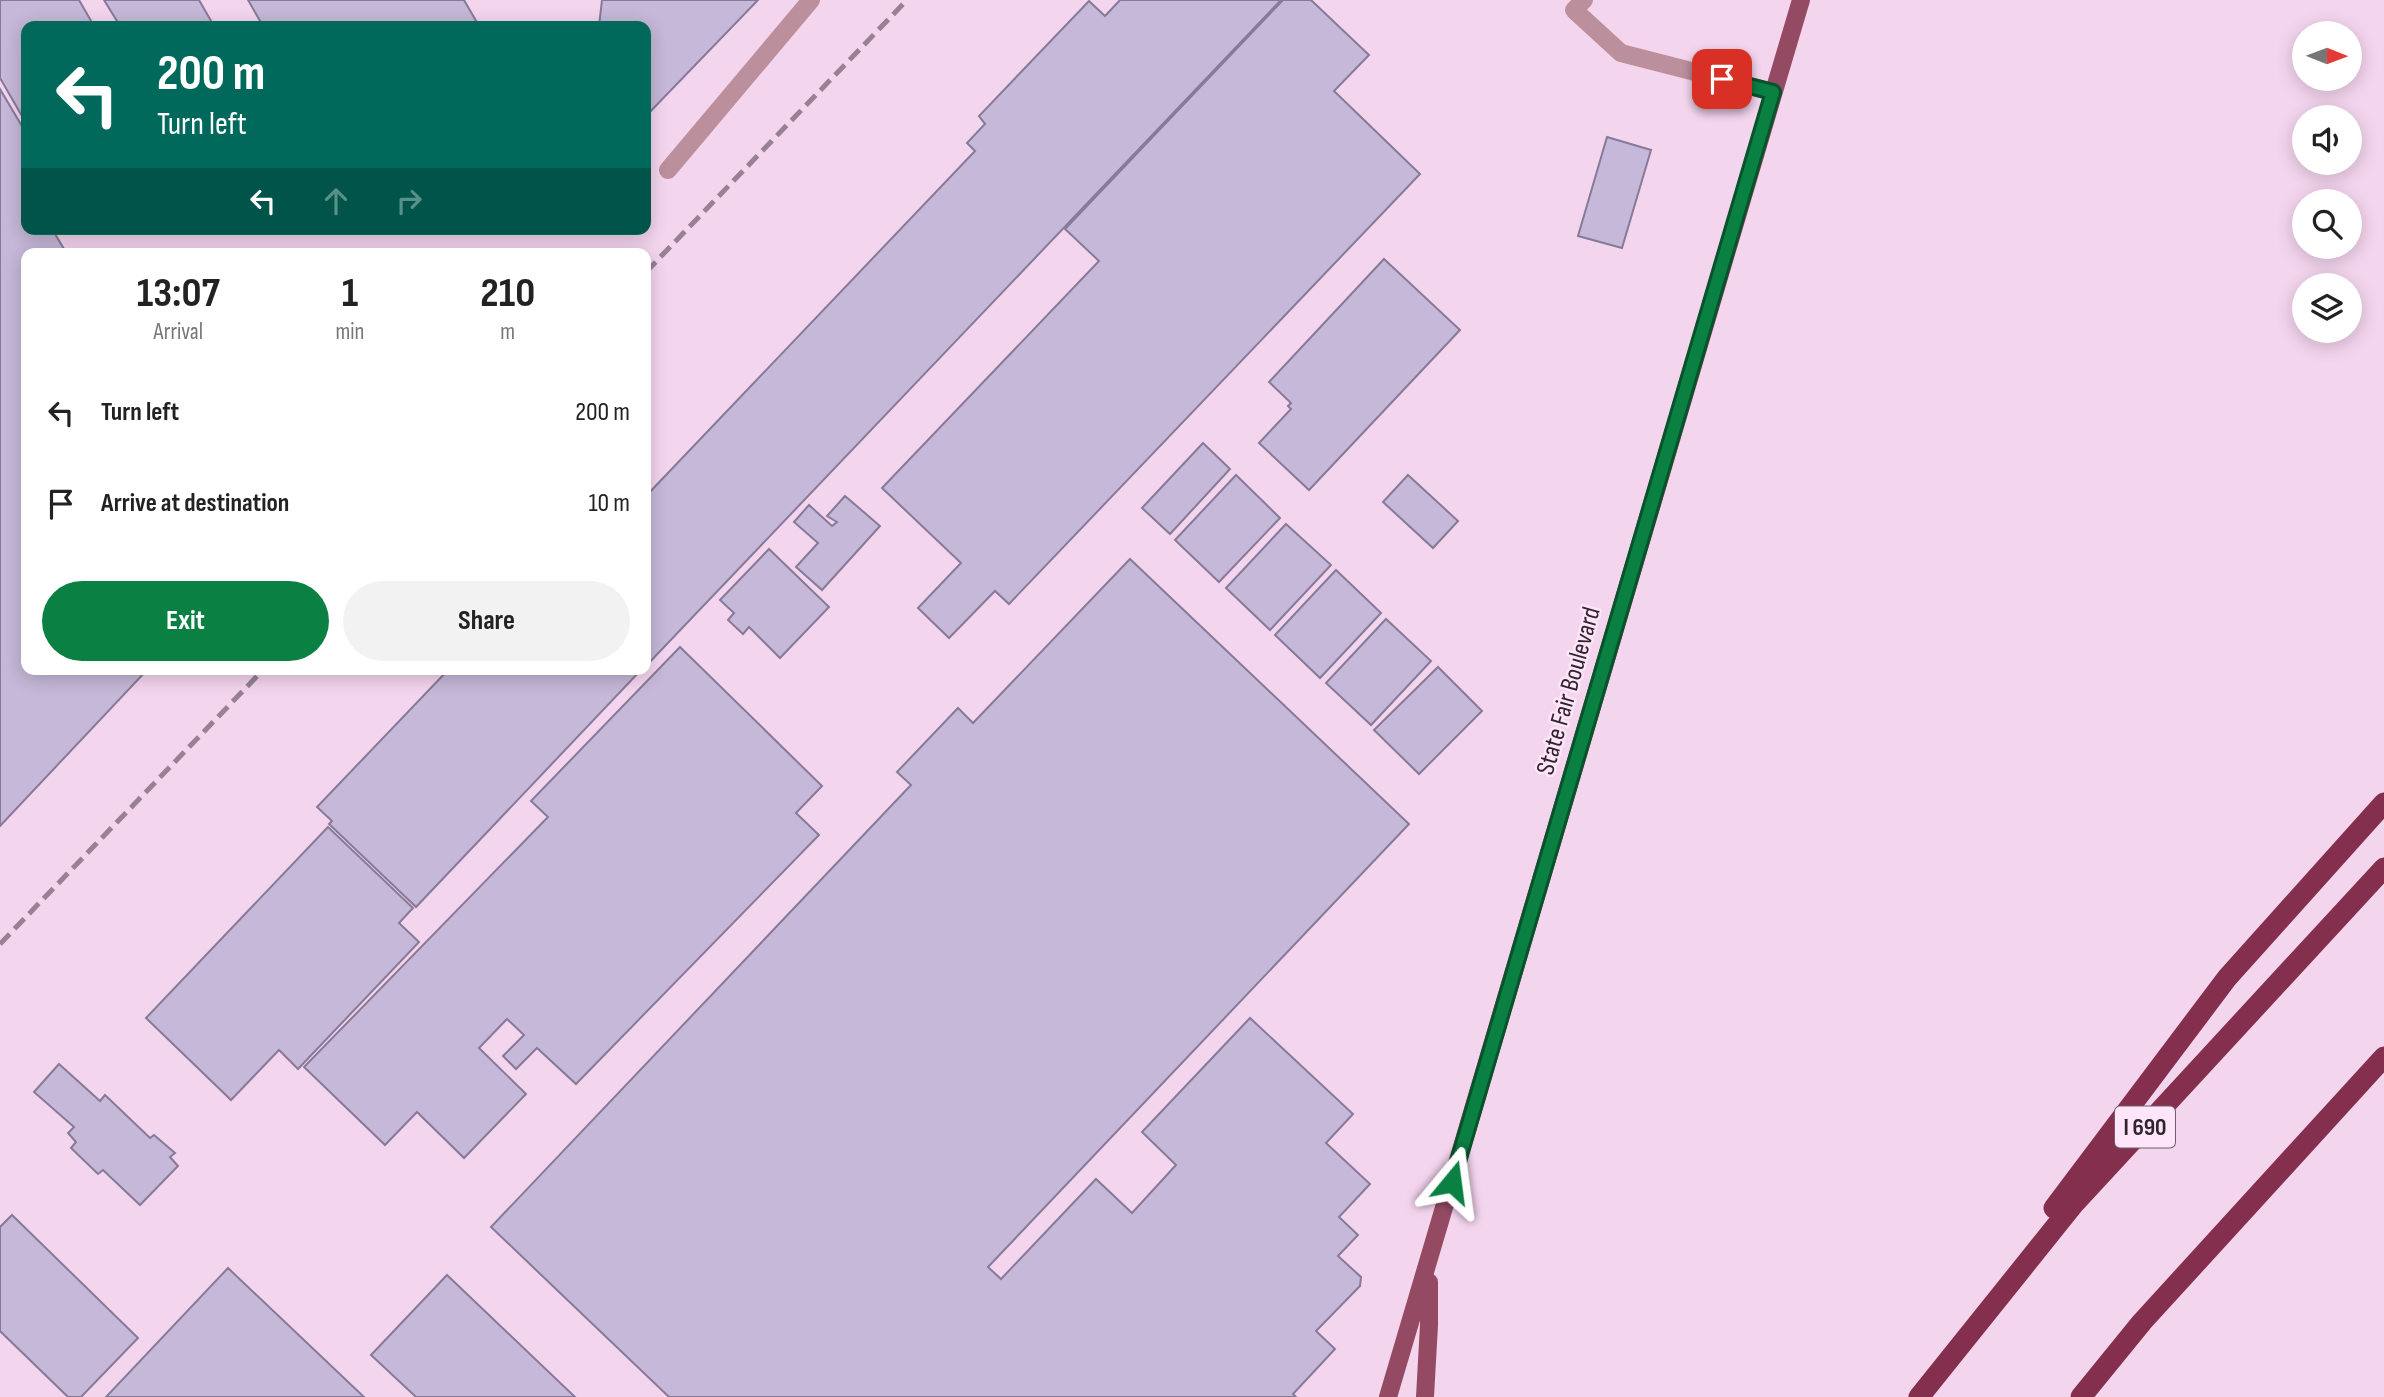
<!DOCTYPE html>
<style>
body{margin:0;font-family:"Sofia Sans Condensed",sans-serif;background:#f2f2f2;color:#222;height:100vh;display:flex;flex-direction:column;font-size:26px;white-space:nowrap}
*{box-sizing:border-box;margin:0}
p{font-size:23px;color:#767676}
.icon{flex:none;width:38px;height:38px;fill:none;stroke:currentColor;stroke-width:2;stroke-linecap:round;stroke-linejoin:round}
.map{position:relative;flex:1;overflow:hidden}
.drawer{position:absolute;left:21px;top:248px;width:630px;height:427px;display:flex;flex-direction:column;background:#fff;border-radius:14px;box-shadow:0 4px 18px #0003}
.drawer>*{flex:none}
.top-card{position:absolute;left:21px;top:21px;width:630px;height:214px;border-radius:14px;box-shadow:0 4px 18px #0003;background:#00695c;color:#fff;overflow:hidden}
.needle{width:46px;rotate:91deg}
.controls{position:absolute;left:2292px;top:21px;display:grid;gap:14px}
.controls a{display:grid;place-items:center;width:70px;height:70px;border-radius:50%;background:#fff;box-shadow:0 4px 18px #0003;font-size:35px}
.pin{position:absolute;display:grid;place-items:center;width:60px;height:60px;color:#fff;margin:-30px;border-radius:14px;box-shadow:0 4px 10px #0006}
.me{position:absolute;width:77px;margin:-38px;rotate:16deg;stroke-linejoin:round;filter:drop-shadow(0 0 5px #0008)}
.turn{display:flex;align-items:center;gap:24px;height:147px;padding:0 21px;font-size:32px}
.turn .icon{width:91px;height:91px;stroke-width:2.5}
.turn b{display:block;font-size:49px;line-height:60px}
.lanes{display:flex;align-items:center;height:66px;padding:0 21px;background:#0003;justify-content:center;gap:35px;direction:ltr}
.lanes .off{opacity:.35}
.eta{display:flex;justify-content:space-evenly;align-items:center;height:119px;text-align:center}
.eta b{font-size:42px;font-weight:700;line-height:49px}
.action{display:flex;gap:14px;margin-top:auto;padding:14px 21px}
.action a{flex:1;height:80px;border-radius:42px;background:#0b8043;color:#fff;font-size:28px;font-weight:700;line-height:80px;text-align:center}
.action a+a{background:#f2f2f2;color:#222}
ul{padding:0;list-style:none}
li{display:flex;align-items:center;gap:21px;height:91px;padding:0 21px}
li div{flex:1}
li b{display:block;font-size:26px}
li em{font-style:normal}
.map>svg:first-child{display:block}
</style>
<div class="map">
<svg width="2384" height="1397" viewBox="0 0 2384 1397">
<rect width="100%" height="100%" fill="#f4d5ee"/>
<g fill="#c5b8d8" stroke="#877a98" stroke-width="2">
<path d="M0,0H79L94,26H26V123L0,78Z"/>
<path d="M104,0H199L214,26H120Z"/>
<path d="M248,0H464L479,26H263Z"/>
<path d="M602,0H758L646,116V26H599Z"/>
<path d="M1120,0H1281L646,666V496L975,151L967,143L985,124L979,116L1089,1L1105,16Z"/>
<path d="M1283,0H1311L1369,55L1334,91L1420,174L1009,604L995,591L949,638L918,608L961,563L882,488L1099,261L1065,229Z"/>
<path d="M0,89L26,133V229H52L67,254H26V670H147L0,826Z"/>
<path d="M1607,137L1651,150L1622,248L1578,236Z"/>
<path d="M1384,259L1460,330L1309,490L1259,443L1291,409L1288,406L1291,403L1269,382Z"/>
<path d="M1203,443L1230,469L1170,534L1142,508Z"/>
<path d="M1236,475L1280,518L1219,582L1175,540Z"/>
<path d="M1408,475L1458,521L1433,548L1383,502Z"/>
<path d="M845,496L880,526L822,590L796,567L818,543L794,522L809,505L832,526L837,522L827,516Z"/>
<path d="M1286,524L1331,565L1270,630L1226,588Z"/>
<path d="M769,549L829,607L780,658L749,627L743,634L728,620L734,613L720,600Z"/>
<path d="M1130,559L1409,824L988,1267L1001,1279L1096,1179L1132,1213L1176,1165L1142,1132L1250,1018L1353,1114L1326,1143L1370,1184L1339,1217L1358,1235L1338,1256L1361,1277L1360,1286L1316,1331L1335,1349L1293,1394L1296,1397H669L491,1227L911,785L897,772L958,708L973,723Z"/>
<path d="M1336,570L1381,613L1320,678L1275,635Z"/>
<path d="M1386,619L1431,661L1371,725L1326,683Z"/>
<path d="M680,647L822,786L796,813L819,835L576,1084L537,1048L516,1069L503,1056L524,1035L507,1019L479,1048L526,1094L464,1158L417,1112L385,1145L304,1067L548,817L531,801Z"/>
<path d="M1438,667L1482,711L1419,774L1374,730Z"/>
<path d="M448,670H641L416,907L329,824L332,821L317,807Z"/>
<path d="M328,827L413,908L399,923L419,942L298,1069L279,1050L231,1100L146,1018Z"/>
<path d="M59,1064L100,1101L105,1095L150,1138L154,1135L175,1153L170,1157L178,1166L140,1205L103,1170L98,1174L71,1148L76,1142L68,1133L74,1127L34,1092Z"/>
<path d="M12,1215L138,1338L81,1397H68L0,1331V1227Z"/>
<path d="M228,1268L364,1397H106Z"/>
<path d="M447,1275L575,1397H416L371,1355Z"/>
</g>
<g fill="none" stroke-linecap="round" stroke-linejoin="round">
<g stroke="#bb8f9b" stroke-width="18">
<path d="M1584,0L1574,10L1621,53L1773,92"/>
<path d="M668,170L811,0"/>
</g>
<g stroke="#944a62" stroke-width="18">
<path d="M1388,1397L1801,0"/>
<path d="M1425,1397L1429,1325V1282"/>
</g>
<g stroke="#842f4e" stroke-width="21">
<path d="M2054,1208L2227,978L2384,803"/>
<path d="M1919,1397L2073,1205L2384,868"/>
<path d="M2081,1397L2142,1322L2384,1057"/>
</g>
<g stroke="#978192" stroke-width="5" stroke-dasharray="14 7" stroke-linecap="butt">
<path d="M646,272L907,0"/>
<path d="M0,944L263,670"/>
</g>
</g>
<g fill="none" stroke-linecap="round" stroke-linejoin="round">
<g stroke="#07532c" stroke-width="18">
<path id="route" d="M1452,1182L1773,92L1722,79"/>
</g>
<use href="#route" stroke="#0b8043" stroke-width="12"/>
</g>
<g text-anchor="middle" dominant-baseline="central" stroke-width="5" stroke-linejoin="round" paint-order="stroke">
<rect fill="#fee5f9" stroke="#6e5f6b" stroke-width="2" x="2115" y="1106.5" width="60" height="41" rx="5"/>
<g font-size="24" font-weight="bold" fill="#30252e">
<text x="2145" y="1127">I 690</text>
</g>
<g font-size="26" fill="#30252e" stroke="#fee5f9">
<text transform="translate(1569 691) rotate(-74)">State Fair Boulevard</text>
</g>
</g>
</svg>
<div class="controls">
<a><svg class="needle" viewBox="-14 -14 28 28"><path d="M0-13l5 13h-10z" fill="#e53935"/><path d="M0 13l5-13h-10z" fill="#767676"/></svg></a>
<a><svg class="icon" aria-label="sound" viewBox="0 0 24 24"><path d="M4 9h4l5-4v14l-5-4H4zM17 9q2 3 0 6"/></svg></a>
<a><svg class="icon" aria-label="search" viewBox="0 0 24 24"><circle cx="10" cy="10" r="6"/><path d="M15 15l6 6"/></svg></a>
<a><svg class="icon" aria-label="layers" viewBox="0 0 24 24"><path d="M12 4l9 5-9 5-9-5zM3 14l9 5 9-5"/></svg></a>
</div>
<div class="pin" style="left:1722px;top:79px;background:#d93025"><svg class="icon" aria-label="arrive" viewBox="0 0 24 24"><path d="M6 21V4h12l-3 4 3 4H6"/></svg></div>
<svg class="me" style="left:1452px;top:1182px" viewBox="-20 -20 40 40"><path d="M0-17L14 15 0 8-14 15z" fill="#0b8043" stroke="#fff" stroke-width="4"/></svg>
<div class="top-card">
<div class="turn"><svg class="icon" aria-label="left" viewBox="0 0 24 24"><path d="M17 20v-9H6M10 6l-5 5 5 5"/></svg><div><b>200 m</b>Turn left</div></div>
<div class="lanes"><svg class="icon" aria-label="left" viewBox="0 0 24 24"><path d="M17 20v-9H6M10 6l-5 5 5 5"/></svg><svg class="icon off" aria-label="ahead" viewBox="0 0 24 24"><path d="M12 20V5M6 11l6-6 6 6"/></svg><svg class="icon off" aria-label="right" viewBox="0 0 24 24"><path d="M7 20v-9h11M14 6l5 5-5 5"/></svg></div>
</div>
<section class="drawer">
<div class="eta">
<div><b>13:07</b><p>Arrival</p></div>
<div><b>1</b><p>min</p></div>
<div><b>210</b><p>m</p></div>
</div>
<ul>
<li><svg class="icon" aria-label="left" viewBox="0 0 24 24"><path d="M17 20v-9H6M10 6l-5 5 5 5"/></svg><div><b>Turn left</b></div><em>200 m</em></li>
<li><svg class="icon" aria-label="arrive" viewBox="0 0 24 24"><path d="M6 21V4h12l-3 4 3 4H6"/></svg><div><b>Arrive at destination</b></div><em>10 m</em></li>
</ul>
<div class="action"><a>Exit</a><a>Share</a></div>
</section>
</div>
